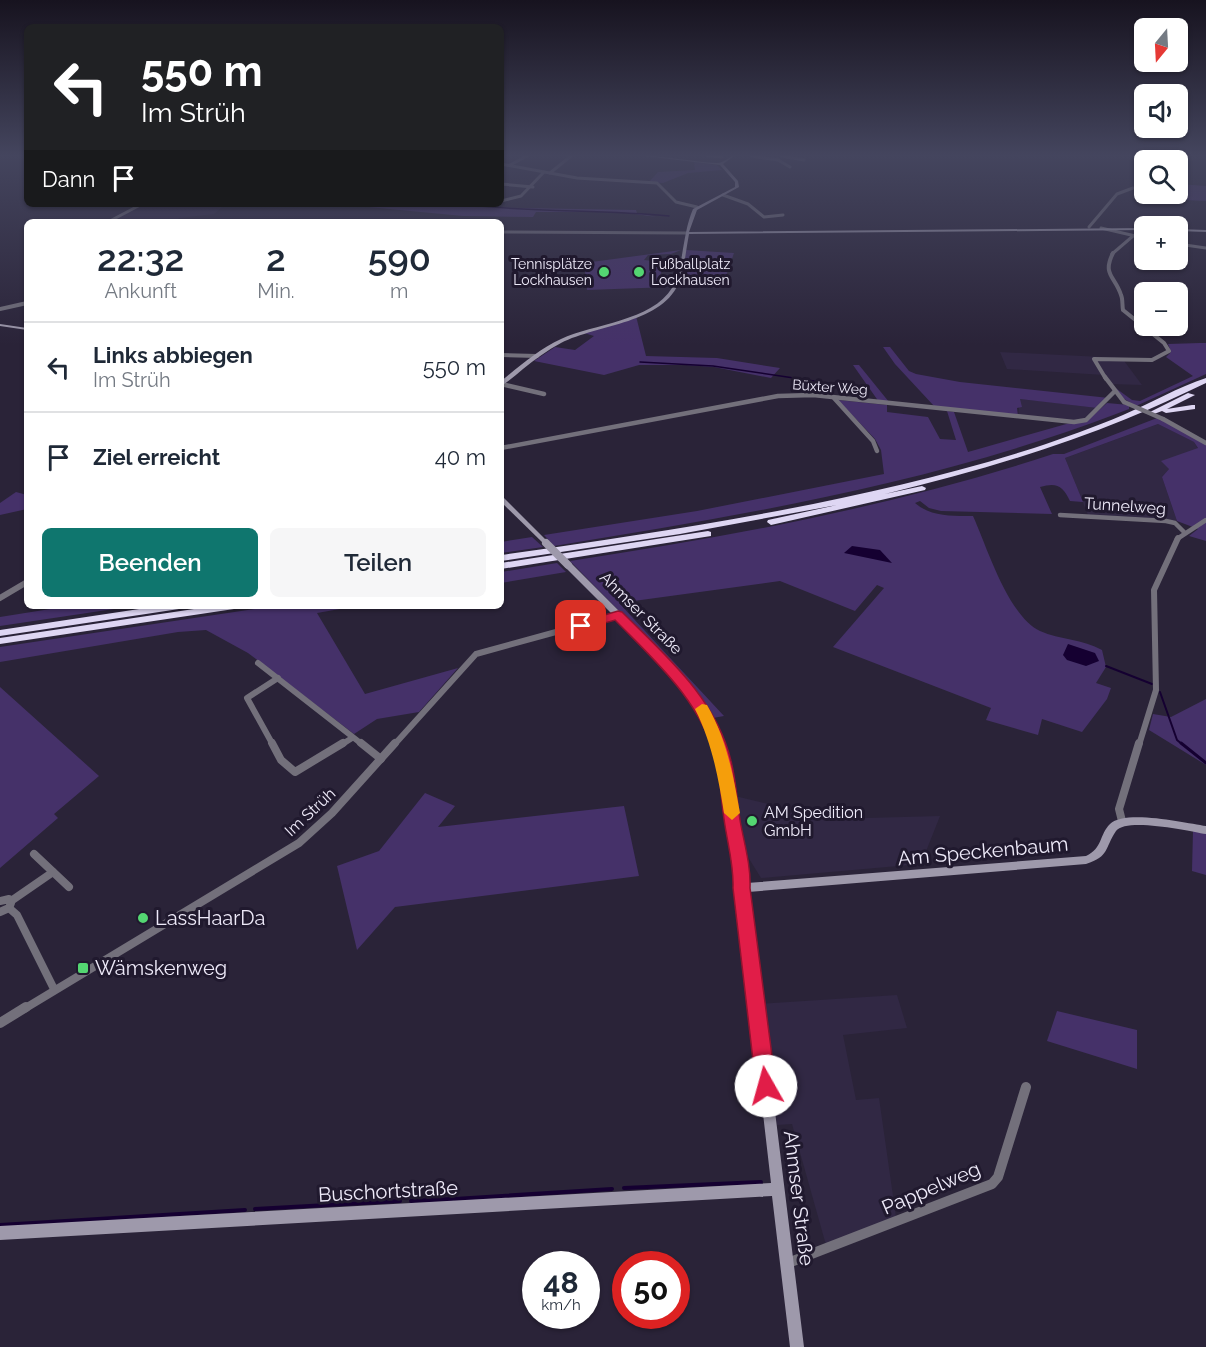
<!DOCTYPE html>
<html lang="de">
<meta charset="utf-8">
<style>
body{margin:0;font-family:Raleway,sans-serif;background:#f6f6f7;color:#1f2937;height:100vh;display:flex;flex-direction:column;font-size:22px;white-space:nowrap}
*{box-sizing:border-box;margin:0}
p{font-size:20px;color:#747a83}
.icon{flex:none;width:33px;height:33px;fill:none;stroke:currentColor;stroke-width:2;stroke-linecap:round;stroke-linejoin:round}
.map{position:relative;flex:1;overflow:hidden}
.sheet{position:absolute;left:24px;top:219px;width:480px;height:390px;display:flex;flex-direction:column;background:#fff;border-radius:9px;box-shadow:0 2px 4px #0004}
.sheet>*{flex:none}
.top-card{position:absolute;left:24px;top:24px;width:480px;height:183px;border-radius:9px;box-shadow:0 2px 4px #0004;background:#202124;color:#fff;overflow:hidden}
.needle{width:39px;rotate:198deg}
.tools{position:absolute;left:1134px;top:18px;display:grid;gap:12px}
.tools a{display:grid;place-items:center;width:54px;height:54px;border-radius:9px;background:#fff;box-shadow:0 2px 4px #0004;font-size:30px}
.speed{position:absolute;left:522px;top:1251px;display:flex;gap:12px;font-size:30px;font-weight:700;text-align:center}
.speed>*{display:grid;place-content:center;width:78px;height:78px;border-radius:50%;background:#fff;box-shadow:0 2px 4px #0004;line-height:1}
.speed small{font-size:15px;font-weight:400}
.speed .limit{border:9px solid #d22;background:#fff;color:#111}
.pin{position:absolute;display:grid;place-items:center;width:51px;height:51px;color:#fff;margin:-26px;border-radius:12px;box-shadow:0 3px 9px #0006}
.me{position:absolute;width:66px;margin:-33px;rotate:353deg;stroke-linejoin:round;filter:drop-shadow(0 0 4px #0008)}
.turn{display:flex;align-items:center;gap:21px;height:126px;padding:0 18px;font-size:27px}
.turn .icon{width:78px;height:78px;stroke-width:2.5}
.turn b{display:block;font-size:42px;line-height:51px}
.then{display:flex;align-items:center;height:57px;padding:0 18px;background:#0003;gap:12px;font-size:22px}
.eta{display:flex;justify-content:space-evenly;align-items:center;height:102px;text-align:center}
.eta b{font-size:36px;font-weight:600;line-height:42px}
.button{display:flex;gap:12px;margin-top:auto;padding:12px 18px}
.button a{flex:1;height:69px;border-radius:9px;background:#0f766e;color:#fff;font-size:24px;font-weight:600;line-height:69px;text-align:center}
.button a+a{background:#f6f6f7;color:#1f2937}
ul{padding:0;list-style:none}
li{display:flex;align-items:center;gap:18px;height:90px;padding:0 18px;border-top:2px solid #e0e1e3}
li div{flex:1}
li b{display:block;font-size:22px}
li em{font-style:normal}
.map>svg:first-child{display:block}
</style>
<div class="map">
<svg width="1206" height="1347" viewBox="0 0 1206 1347">
<rect width="100%" height="100%" fill="#2a2338"/>
<g fill="#312844">
<path d="M140,205L194,207L223,206L214,214L179,218L177,222H109Z"/>
<path d="M1000,352L1122,358L1142,385L1110,384L1104,375L1007,369Z"/>
<path d="M1020,399L1040,401L1097,408L1085,419L1077,421L1018,416Z"/>
<path d="M1158,424L1194,442L1198,449L1169,469L1162,477L1177,521L1088,515L1065,458Z"/>
<path d="M735,796L776,806L781,813H808L830,819L940,816L921,864L761,878L748,857Z"/>
<path d="M897,995L907,1028L843,1035L856,1100L879,1098L896,1217L826,1245L792,1124L777,1125L760,1004Z"/>
</g>
<g fill="#453169">
<path d="M694,162L717,165L722,170L688,173L663,183L649,182L658,172L695,170Z"/>
<path d="M1178,184L1206,186V201L1184,200L1186,189L1178,187Z"/>
<path d="M337,204H474L473,207L636,210L637,213L657,217L620,212H536L533,217L463,216Z"/>
<path d="M681,250L671,254L648,255L644,260L663,262L659,283H672L670,287L587,290L584,263Z"/>
<path d="M686,250L734,253L726,276L714,281L679,279Z"/>
<path d="M636,316L646,356L717,358L780,368L771,378L714,367L686,365H639L604,375L534,361L555,347L575,350L594,336L584,333Z"/>
<path d="M1200,343H1206V374L1136,406L1121,397L1110,384L1132,400L1140,401L1193,376L1166,357L1171,352L1168,344Z"/>
<path d="M883,347H890L909,371L916,374L960,382L1109,398L1097,408L1020,399L1022,407L1017,408L1018,416L879,402L853,365H859L889,402L934,406L895,364Z"/>
<path d="M838,400L887,405V412L928,417L940,439L956,440L947,411L954,412L968,452L1091,417L1107,403L1129,405V409L1116,414C935,483 744,515 554,546L544,535L697,511L884,474L881,450L875,439Z"/>
<path d="M1157,418L1206,443V541L1189,536L1198,529L1177,521L1162,477L1169,469L1161,461L1198,448L1194,442L1158,424L1065,458L1083,502L1070,501C1063,486 1057,482 1040,487L1052,514L941,511L929,508L920,501L915,503C931,517 953,516 973,516C987,547 1008,616 1040,631C1060,640 1083,639 1102,650L1106,667L1096,683L1111,688L1107,699L1082,732L1042,719L1038,735L986,720L991,708L833,647L884,588L877,585L855,611L780,581L619,603L724,716L713,718L689,682L570,561C734,536 895,506 1053,454H1064Z"/>
<path d="M16,492L27,495V509L0,515V503Z"/>
<path d="M532,537L543,547L501,553V542Z"/>
<path d="M557,563L566,572L501,583V572Z"/>
<path d="M69,606H134L0,626V617Z"/>
<path d="M274,606H357L317,613L365,694L458,668L419,712L377,719L354,734L248,653L206,630L178,632L0,662V647Z"/>
<path d="M0,687L99,776L54,814L58,818L0,868Z"/>
<path d="M1206,699V765L1149,730L1153,714L1171,717Z"/>
<path d="M425,793L455,806L438,827L624,806L639,876L395,907L357,950L337,866L379,851Z"/>
<path d="M1193,831L1206,833V875L1192,871Z"/>
<path d="M1057,1011L1137,1030V1069L1047,1041Z"/>
</g>
<g fill="#150031">
<path d="M852,546L880,550L892,563L844,553Z"/>
<path d="M1068,644L1095,653L1099,661L1086,666L1067,660L1063,655Z"/>
</g>
<g fill="none" stroke-linecap="round" stroke-linejoin="round">
<g stroke="#150031" stroke-width="1.5">
<path d="M462,204C531,213 600,209 669,216"/>
<path d="M640,362L713,366L814,381"/>
<path d="M816,382L826,387"/>
</g>
<g stroke="#150031" stroke-width="2">
<path d="M1106,666L1152,684"/>
<path d="M1160,692L1177,740L1183,745"/>
</g>
<path stroke="#150031" stroke-width="3" d="M1181,743L1206,763"/>
<g stroke="#150031" stroke-width="4">
<path d="M624,1188L761,1182"/>
<path d="M455,1199L612,1189"/>
<path d="M411,1201L452,1199"/>
<path d="M255,1209L400,1201"/>
<path d="M0,1225L245,1210"/>
</g>
<g stroke="#73707b" stroke-width="3">
<path d="M708,156L722,157"/>
<path d="M751,156L778,160L790,167"/>
<path d="M781,156L804,160"/>
<path d="M501,164L577,178L657,183L676,202L697,207"/>
<path d="M510,165L527,156"/>
<path d="M550,173L571,156"/>
<path d="M501,184L533,187"/>
<path d="M723,195L748,204L764,217L783,215"/>
<path d="M501,201L521,196L544,172"/>
<path d="M108,222L142,204"/>
<path d="M1089,227L1117,194L1133,188"/>
<path d="M1101,228L1144,238"/>
<path d="M501,232L688,233"/>
<path d="M1178,244L1206,248"/>
<path d="M1112,254L1133,236"/>
</g>
<g stroke="#73707b" stroke-width="4">
<path d="M0,309L27,303"/>
<path d="M501,355L537,356"/>
<path d="M1106,379L1094,359L1152,360L1169,351L1164,343L1123,310C1122,305 1123,299 1121,295C1115,276 1102,275 1113,253"/>
</g>
<g stroke="#73707b" stroke-width="4.5">
<path d="M1105,377L1124,402"/>
<path d="M501,384L544,394"/>
<path d="M834,398L873,441L877,451"/>
<path d="M1163,419L1206,443"/>
<path d="M501,448L778,396L813,395L1074,422L1086,420L1114,392"/>
<path d="M1060,515L1166,521L1175,523L1184,532"/>
<path d="M1177,539L1206,520"/>
</g>
<g stroke="#73707b" stroke-width="6">
<path d="M0,598L27,582"/>
<path d="M258,663L363,745"/>
<path d="M273,745L247,698L278,678"/>
<path d="M341,745L352,738"/>
<path d="M394,745L476,654L618,615"/>
<path d="M1139,745L1156,690L1154,590L1178,538"/>
</g>
<g stroke="#73707b" stroke-width="8">
<path d="M272,743L281,760L295,772L343,743"/>
<path d="M361,743L381,759"/>
<path d="M1122,821L1119,809L1139,743"/>
<path d="M34,854L69,887"/>
<path d="M0,901L9,899L11,903L9,908L0,912"/>
<path d="M11,901L53,872"/>
<path d="M9,908L17,915L54,989"/>
<path d="M24,1009L299,843L332,813L395,743"/>
</g>
<g stroke="#73707b" stroke-width="10">
<path d="M0,1023L26,1007"/>
<path d="M788,1263L992,1184L998,1177L1026,1087"/>
</g>
<g fill="#9e99ab" fill-rule="evenodd">
<path d="M644,156C668,156 692,162 717,163C724,163 728,157 734,156L723,164L738,181L739,187L697,210L689,232L1144,228V230L689,234C686,249 685,265 680,280C664,324 598,324 561,343C548,350 535,359 523,369C516,375 509,381 501,386V381C520,366 539,349 561,339C593,324 652,321 672,288C684,267 682,234 693,209L735,187V182L720,165Z"/>
<path d="M1178,229L1206,230V232L1178,231Z"/>
<path d="M0,324L27,328V330L0,326Z"/>
<path d="M501,496L503,497L548,542V544H544L501,502Z"/>
<path d="M565,563H571L670,662L707,709L729,761L739,843L741,846L747,870V883L1086,856C1103,848 1099,835 1110,824C1125,809 1186,823 1206,826V834C1189,831 1126,817 1116,831C1104,849 1110,856 1086,864L748,892L804,1347H790L772,1196L0,1240V1226L771,1183L737,888C737,875 738,861 730,851L719,761L700,712L664,666L565,567L564,565Z"/>
</g>
<g fill="#ded6f3" fill-rule="evenodd">
<path d="M1206,378V383C1180,395 1153,408 1126,419C1048,451 967,474 885,494L922,486L926,488L925,490L771,525L767,522L768,520L837,505L680,534L501,561V555C681,529 860,503 1034,448C1064,438 1095,427 1123,415C1151,403 1178,387 1206,378Z"/>
<path d="M1188,393L1195,395L1167,409L1192,405H1195V409L1166,413L1162,411L1154,414L1150,412Z"/>
<path d="M708,531L711,532V536L501,569V563Z"/>
<path d="M159,606H184L179,609L0,636V630Z"/>
<path d="M214,606H239L234,609L0,644V638Z"/>
</g>
<path stroke="#73707b" stroke-width="4.5" d="M1124,402L1163,419"/>
<path stroke="#9e99ab" stroke-width="8" d="M546,543L568,565"/>
</g>
<linearGradient id="sky" x2="0" y2="1"><stop stop-color="#17131f"/><stop offset="0.45" stop-color="#44455e"/><stop offset="1" stop-color="#44455e" stop-opacity="0"/></linearGradient>
<rect width="1206" height="345" fill="url(#sky)"/>
<path fill="#e11d48" stroke="#92132f" stroke-width="1.5" d="M618,611L622,612C666,656 716,698 731,761C736,780 737,801 740,820C744,843 751,865 750,888L776,1086L773,1093L766,1096L759,1093L756,1086L733,888C734,864 727,842 724,819C721,800 721,779 716,760C701,701 656,662 615,620L581,630L575,626L577,623Z"/>
<path fill="#f59e0b" d="M702,704L707,705C727,740 733,774 740,813L732,820L724,813C718,776 712,743 695,709Z"/>
<g fill="#54d672" stroke="#20192e" stroke-width="2">
<circle cx="604" cy="272" r="6"/>
<circle cx="639" cy="272" r="6"/>
<circle cx="752" cy="821" r="6"/>
<circle cx="143" cy="918" r="6"/>
<rect x="77" y="962" width="12" height="12" rx="3"/>
</g>
<g text-anchor="middle" dominant-baseline="central" stroke-width="6" stroke-linejoin="round" paint-order="stroke">
<g font-size="14" fill="#eeeaf9" stroke="#20192e" text-anchor="end">
<text x="592" y="264">Tennisplätze<tspan x="592" dy="16">Lockhausen</tspan></text>
<text x="651" y="264" text-anchor="start">Fußballplatz<tspan x="651" dy="16">Lockhausen</tspan></text>
</g>
<g font-size="14" fill="#eeeaf9" stroke="#20192e">
<text transform="translate(830 387) rotate(4)">Büxter Weg</text>
</g>
<g font-size="16" fill="#eeeaf9" stroke="#20192e">
<text transform="translate(1125 506) rotate(4)">Tunnelweg</text>
<text transform="translate(641 613) rotate(45)">Ahmser Straße</text>
<text transform="translate(310 812) rotate(-43)">Im Strüh</text>
</g>
<g font-size="16" fill="#eeeaf9" stroke="#20192e" text-anchor="start">
<text x="764" y="812">AM Spedition<tspan x="764" dy="18">GmbH</tspan></text>
</g>
<g font-size="20" fill="#eeeaf9" stroke="#20192e">
<text transform="translate(983 851) rotate(-5)">Am Speckenbaum</text>
<text transform="translate(931 1188) rotate(-23)">Pappelweg</text>
<text transform="translate(388 1191) rotate(-3)">Buschortstraße</text>
<text transform="translate(799 1198) rotate(83)">Ahmser Straße</text>
</g>
<g font-size="20" fill="#eeeaf9" stroke="#20192e" text-anchor="start">
<text x="155" y="918">LassHaarDa</text>
<text x="95" y="968">Wämskenweg</text>
</g>
</g>
</svg>
<div class="tools">
<a><svg class="needle" viewBox="-14 -14 28 28"><path d="M0-13l5 13h-10z" fill="#e53935"/><path d="M0 13l5-13h-10z" fill="#747a83"/></svg></a>
<a><svg class="icon" aria-label="sound" viewBox="0 0 24 24"><path d="M4 9h4l5-4v14l-5-4H4zM17 9q2 3 0 6"/></svg></a>
<a><svg class="icon" aria-label="search" viewBox="0 0 24 24"><circle cx="10" cy="10" r="6"/><path d="M15 15l6 6"/></svg></a>
<a>+</a>
<a>−</a>
</div>
<div class="speed"><div>48<small>km/h</small></div><div class="limit">50</div></div>
<div class="pin" style="left:581px;top:626px;background:#d93025"><svg class="icon" aria-label="arrive" viewBox="0 0 24 24"><path d="M6 21V4h12l-3 4 3 4H6"/></svg></div>
<svg class="me" style="left:766px;top:1086px" viewBox="-20 -20 40 40"><circle r="19" fill="#fff"/><path d="M0-13L10 11 0 6-10 11z" fill="#e11d48"/></svg>
<div class="top-card">
<div class="turn"><svg class="icon" aria-label="left" viewBox="0 0 24 24"><path d="M17 20v-9H6M10 6l-5 5 5 5"/></svg><div><b>550 m</b>Im Strüh</div></div>
<div class="then">Dann<svg class="icon" aria-label="arrive" viewBox="0 0 24 24"><path d="M6 21V4h12l-3 4 3 4H6"/></svg></div>
</div>
<section class="sheet">
<div class="eta">
<div><b>22:32</b><p>Ankunft</p></div>
<div><b>2</b><p>Min.</p></div>
<div><b>590</b><p>m</p></div>
</div>
<ul>
<li><svg class="icon" aria-label="left" viewBox="0 0 24 24"><path d="M17 20v-9H6M10 6l-5 5 5 5"/></svg><div><b>Links abbiegen</b><p>Im Strüh</p></div><em>550 m</em></li>
<li><svg class="icon" aria-label="arrive" viewBox="0 0 24 24"><path d="M6 21V4h12l-3 4 3 4H6"/></svg><div><b>Ziel erreicht</b></div><em>40 m</em></li>
</ul>
<div class="button"><a>Beenden</a><a>Teilen</a></div>
</section>
</div>
